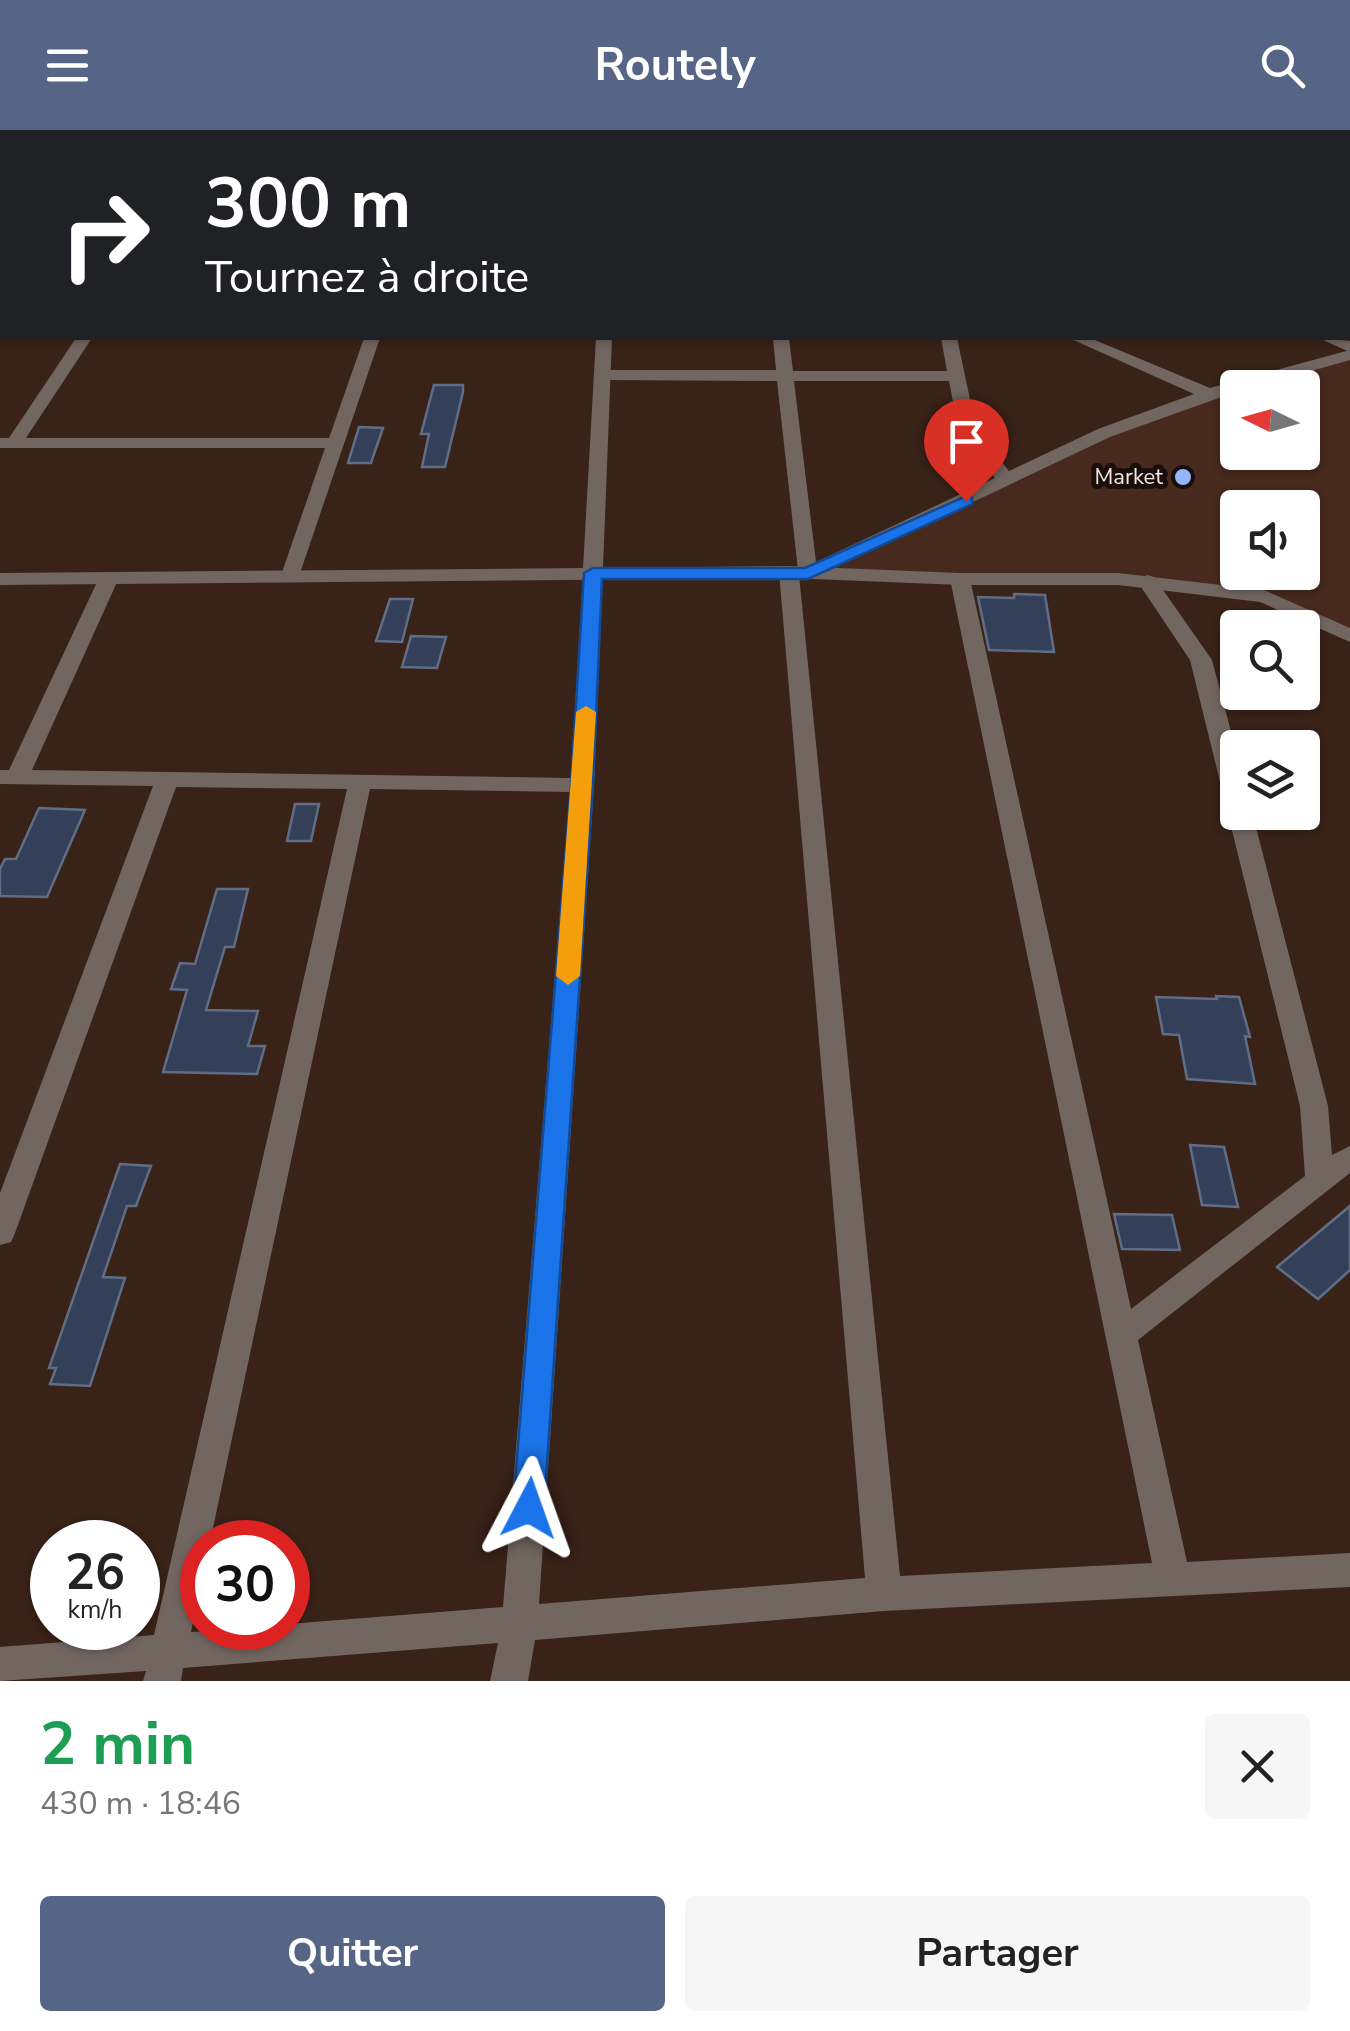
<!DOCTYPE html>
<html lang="fr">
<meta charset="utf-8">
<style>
body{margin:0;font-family:"Nunito Sans",sans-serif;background:#f6f6f6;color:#222;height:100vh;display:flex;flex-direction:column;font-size:38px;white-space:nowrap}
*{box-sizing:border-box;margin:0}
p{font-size:32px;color:#767676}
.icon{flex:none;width:55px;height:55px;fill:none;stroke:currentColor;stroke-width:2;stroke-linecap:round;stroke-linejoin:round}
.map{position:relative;height:1551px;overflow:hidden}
.details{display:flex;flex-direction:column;background:#fff;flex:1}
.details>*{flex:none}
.top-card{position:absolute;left:0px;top:0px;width:1350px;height:210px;box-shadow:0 2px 8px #0004;background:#202124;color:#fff;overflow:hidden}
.needle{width:65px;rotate:275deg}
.controls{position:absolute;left:1220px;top:240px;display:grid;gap:20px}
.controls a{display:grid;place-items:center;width:100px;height:100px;border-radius:10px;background:#fff;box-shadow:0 2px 8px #0004;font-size:50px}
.speed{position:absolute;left:30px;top:1390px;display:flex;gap:20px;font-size:50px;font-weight:700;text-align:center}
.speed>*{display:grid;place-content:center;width:130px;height:130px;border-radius:50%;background:#fff;box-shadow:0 2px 8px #0004;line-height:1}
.speed small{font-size:25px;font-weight:400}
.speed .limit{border:15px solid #d22;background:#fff;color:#111}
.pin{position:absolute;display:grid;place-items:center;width:85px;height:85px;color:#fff;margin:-102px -42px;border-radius:50% 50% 50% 0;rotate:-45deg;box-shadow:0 0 10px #0007}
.pin .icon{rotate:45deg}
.me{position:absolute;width:110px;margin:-55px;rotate:4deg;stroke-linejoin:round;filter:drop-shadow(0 0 8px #0008)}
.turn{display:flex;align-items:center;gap:35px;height:210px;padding:0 40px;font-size:45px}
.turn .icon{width:130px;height:130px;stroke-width:2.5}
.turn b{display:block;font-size:70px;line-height:85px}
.round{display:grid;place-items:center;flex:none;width:105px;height:105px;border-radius:10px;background:#f6f6f6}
.headline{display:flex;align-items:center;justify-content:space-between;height:170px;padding:0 40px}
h1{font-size:60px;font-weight:700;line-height:75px;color:#1e9e55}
.primary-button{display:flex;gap:20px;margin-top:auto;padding:20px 40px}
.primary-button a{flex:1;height:115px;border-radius:10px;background:#566585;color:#fff;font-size:40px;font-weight:700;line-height:115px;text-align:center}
.primary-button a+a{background:#f6f6f6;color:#222}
header{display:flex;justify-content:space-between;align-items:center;height:130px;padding:0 40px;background:#566585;color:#fff;font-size:45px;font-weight:700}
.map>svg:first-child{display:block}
</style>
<header><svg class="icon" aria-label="menu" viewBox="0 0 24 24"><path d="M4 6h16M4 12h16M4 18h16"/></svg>Routely<svg class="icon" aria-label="search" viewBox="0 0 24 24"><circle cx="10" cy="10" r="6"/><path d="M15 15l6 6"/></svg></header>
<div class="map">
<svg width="1350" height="1551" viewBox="0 0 1350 1551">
<rect width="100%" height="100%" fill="#392218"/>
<path fill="#47291d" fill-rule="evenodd" d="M1350,225V508L1265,466L1139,448L822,439L1112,300L1237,261L1238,322H1302V258L1248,257ZM1238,378H1302V442H1238Z"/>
<g fill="#344059" stroke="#616d84" stroke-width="2.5">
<path d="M434,255H463V262L445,337H422L429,304H421Z"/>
<path d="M359,297L383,298L371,333H348Z"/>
<path d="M1014,464L1045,465L1054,522L989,520L978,467L1014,468Z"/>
<path d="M390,469H413L402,512L376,511Z"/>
<path d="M411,506L446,507L437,538L402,537Z"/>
<path d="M295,674H319L311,711H287Z"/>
<path d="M39,678L85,680L47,767L0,766V739L5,729H16Z"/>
<path d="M217,759H248L234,817H225L206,880L258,881L248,916H265L257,944L163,942L187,860L171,859L180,833L195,834Z"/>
<path d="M1216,866L1239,867L1250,907L1245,906L1255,954L1187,949L1179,905L1163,904L1156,867L1217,869Z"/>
<path d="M1190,1015L1224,1017L1238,1077L1202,1075Z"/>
<path d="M120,1034L151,1036L136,1076H127L103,1147L125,1148L90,1256L50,1254L56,1238H49Z"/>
<path d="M1350,1076V1140L1318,1169L1277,1137Z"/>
<path d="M1114,1084L1172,1085L1180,1120L1122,1119Z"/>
</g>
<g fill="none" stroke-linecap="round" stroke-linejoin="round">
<g fill="#726661" fill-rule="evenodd">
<path d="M296,0H308L309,2H297Z"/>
<path d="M1142,0H1156L1157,2H1143Z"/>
<path d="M1235,0H1249L1250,2H1236Z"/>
<rect x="0" y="5" width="2" height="8"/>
<rect x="1348" y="78" width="2" height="10"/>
<path d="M1348,170L1350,171V182L1348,181Z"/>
<path d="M76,208H92L26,308H329L364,208H380L297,452H283L280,448L325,318H0V308H9Z"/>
<path d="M773,208H789L793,241H947L941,208H957L977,302L1009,341L1098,299L1194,264L1069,208H1090L1210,258L1350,220V230L1251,258H1238V261L1110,307L815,447L799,445L900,1446L1152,1433L950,449L953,445H967L970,449L1131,1179L1305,1046L1300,976L1190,530L1137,451L1147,445L1154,447L1212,530L1238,628V682H1252L1328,976L1332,1025L1350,1016V1043L1138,1210L1187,1432L1350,1423V1457L884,1481L535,1510L528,1551H490L498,1513L183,1538L181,1551H143L146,1541L0,1551V1517L154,1505L347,659L176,657L15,1103L11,1112L0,1115V1063L153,656L0,654V640H9L98,450L108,444L118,450L32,640L571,648L583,443L593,437L600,439L603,443L594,655L539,1474L865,1448L779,442L789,436L798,440L777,251L603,250L595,245L603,240H776ZM794,251H949L959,303L995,348L816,432ZM370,659L570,662L503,1477L288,1494V1498L191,1502L202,1448V1412H210Z"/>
</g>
<g fill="#726661" fill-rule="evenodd">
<rect x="558" y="0" width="12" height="2"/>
<path d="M768,0H786L787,2H769Z"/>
<rect x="0" y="71" width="2" height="8"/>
<path d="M596,208H612L603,438L789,436L960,443H1118L1264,460L1350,498V512L1260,472L1118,455H960L789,448L0,455V443L583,438Z"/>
<path d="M1323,208L1350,211V222L1325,211Z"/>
</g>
<path fill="#bca298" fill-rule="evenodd" d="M2,17V27L0,28V18Z"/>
</g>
<path fill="#1a73e8" stroke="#114b97" stroke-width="2.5" d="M966,366L972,367V374L808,449H602L593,655L544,1378L540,1389L529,1393L518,1389L513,1378L571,655L584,443L593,438H805Z"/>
<path fill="#f59e0b" d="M586,576L596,582L580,846L568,855L556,846L576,582Z"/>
<circle fill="#95b6fd" stroke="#190e0a" stroke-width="4" cx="1183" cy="347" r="10"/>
<g text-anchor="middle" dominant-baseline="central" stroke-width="10" stroke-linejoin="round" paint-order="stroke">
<g font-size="22" fill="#f5e5de" stroke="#190e0a" text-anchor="end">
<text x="1163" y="347">Market</text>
</g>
</g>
</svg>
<div class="controls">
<a><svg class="needle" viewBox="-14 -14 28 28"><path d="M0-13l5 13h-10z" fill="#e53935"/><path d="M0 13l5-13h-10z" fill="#767676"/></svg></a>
<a><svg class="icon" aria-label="sound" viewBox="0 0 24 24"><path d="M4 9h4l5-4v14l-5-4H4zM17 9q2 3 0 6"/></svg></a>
<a><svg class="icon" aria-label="search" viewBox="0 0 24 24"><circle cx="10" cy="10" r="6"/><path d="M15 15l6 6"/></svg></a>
<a><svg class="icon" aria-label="layers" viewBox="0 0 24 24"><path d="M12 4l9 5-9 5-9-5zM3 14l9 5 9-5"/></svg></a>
</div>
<div class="speed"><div>26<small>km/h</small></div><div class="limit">30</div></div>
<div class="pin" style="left:966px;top:371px;background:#d93025"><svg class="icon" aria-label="arrive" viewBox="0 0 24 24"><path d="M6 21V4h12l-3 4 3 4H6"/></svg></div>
<svg class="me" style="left:529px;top:1378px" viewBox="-20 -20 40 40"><path d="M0-17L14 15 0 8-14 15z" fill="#1a73e8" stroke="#fff" stroke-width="4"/></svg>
<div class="top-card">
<div class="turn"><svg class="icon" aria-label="right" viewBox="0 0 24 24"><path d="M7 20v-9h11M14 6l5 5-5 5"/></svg><div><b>300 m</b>Tournez à droite</div></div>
</div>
</div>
<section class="details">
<div class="headline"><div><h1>2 min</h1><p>430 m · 18:46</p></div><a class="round"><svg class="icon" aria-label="close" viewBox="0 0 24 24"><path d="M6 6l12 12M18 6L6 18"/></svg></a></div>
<div class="primary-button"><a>Quitter</a><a>Partager</a></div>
</section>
